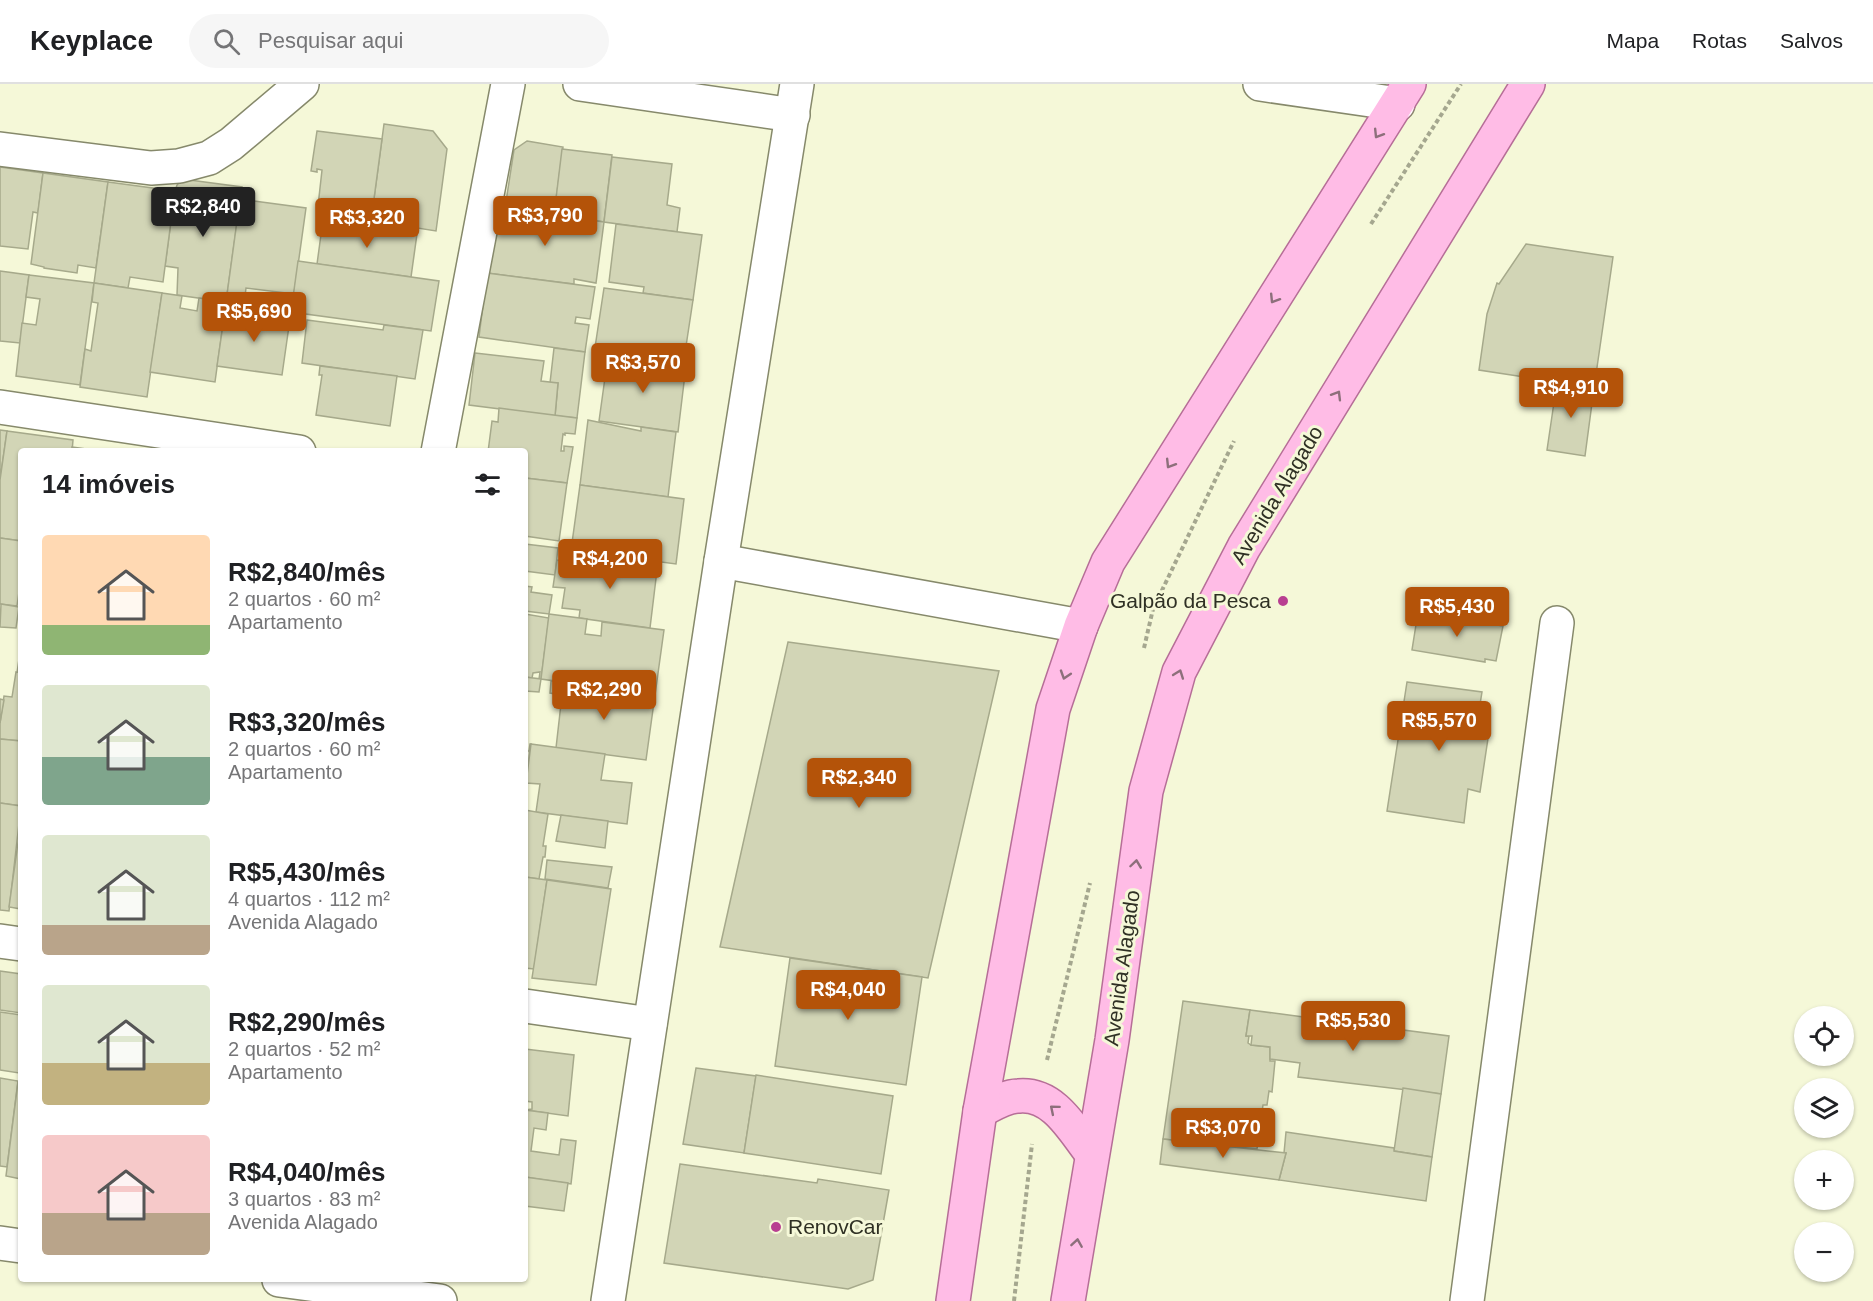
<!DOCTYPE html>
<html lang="pt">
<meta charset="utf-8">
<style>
:root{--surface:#fff;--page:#f6f6f6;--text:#202124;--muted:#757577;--line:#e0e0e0;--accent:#b45309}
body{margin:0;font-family:Helvetica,sans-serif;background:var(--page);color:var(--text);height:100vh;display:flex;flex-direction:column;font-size:22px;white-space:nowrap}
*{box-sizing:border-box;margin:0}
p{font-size:20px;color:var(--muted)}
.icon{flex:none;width:33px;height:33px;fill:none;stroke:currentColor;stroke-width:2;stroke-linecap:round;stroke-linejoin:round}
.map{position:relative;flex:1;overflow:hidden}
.details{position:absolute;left:18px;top:364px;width:510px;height:834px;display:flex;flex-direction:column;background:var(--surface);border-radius:6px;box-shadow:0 2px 4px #0004}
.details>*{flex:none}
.tools{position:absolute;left:1794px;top:922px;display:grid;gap:12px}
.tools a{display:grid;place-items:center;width:60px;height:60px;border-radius:50%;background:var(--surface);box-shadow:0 2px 4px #0004;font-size:30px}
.price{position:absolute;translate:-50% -51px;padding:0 14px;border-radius:6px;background:var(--accent);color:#fff;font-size:20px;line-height:39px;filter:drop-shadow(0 2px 3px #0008)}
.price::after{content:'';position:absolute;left:50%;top:36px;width:18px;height:14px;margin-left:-9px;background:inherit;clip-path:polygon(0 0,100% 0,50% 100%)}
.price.current{background:#222;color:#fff}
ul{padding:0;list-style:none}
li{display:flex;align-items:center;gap:18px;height:150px;padding:0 24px}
li span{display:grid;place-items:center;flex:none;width:168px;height:120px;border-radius:6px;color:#555}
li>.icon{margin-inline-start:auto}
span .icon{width:72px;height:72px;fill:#fffc;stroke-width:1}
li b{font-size:26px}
h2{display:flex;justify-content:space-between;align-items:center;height:72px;padding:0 24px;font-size:26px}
header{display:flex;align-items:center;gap:36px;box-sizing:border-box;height:84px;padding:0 30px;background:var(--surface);border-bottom:2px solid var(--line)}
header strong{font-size:28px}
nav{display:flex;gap:33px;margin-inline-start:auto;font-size:21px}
.search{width:420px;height:54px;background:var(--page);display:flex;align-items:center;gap:15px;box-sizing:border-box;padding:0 21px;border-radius:33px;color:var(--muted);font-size:22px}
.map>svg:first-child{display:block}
.building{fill:#d2d5b6;stroke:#a6a98b;stroke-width:1.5}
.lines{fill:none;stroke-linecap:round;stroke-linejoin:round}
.minor-casing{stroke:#86896b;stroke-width:36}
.major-casing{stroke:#b66e97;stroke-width:36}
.path{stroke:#a5a78f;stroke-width:4;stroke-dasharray:4.5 3;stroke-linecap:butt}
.minor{stroke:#fff;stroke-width:33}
.major{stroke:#ffbce6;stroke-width:33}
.oneway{stroke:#8d6f7b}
.poi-dot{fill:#b83f91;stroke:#f5f8d8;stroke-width:2}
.labels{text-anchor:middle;stroke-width:6;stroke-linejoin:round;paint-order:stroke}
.street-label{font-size:21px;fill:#2f3024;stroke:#f5f8d8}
.poi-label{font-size:21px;fill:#2f3024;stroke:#f5f8d8;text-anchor:end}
</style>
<header>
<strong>Keyplace</strong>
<div class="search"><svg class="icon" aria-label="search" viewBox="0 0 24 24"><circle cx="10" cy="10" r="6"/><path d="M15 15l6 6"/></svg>Pesquisar aqui</div>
<nav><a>Mapa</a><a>Rotas</a><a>Salvos</a></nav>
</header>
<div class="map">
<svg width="1873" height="1217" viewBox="0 0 1873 1217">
<rect width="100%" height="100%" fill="#f5f8d8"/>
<!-- building -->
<g class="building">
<path d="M384,40L433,47L447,65L436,147L398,141L400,136L390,134V140L371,137Z"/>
<path d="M317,47L382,55L371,137L344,134L345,125L318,122L322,86L317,85V88L311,87Z"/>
<path d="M527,57L563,63L554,131L505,124L514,66Z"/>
<path d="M562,65L612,71L604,138L554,131Z"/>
<path d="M612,73L672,80L667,121L680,124L677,148L604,138Z"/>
<path d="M0,83L43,89L38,129L33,128L28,165L0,162Z"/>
<path d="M43,89L108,98L96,184L78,181L77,189L44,184V183L31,180Z"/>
<path d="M182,95L242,103L226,218L177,211L178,184L165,182L175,107L177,101Z"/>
<path d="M108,98L175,107L163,198L130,193L128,204L94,199Z"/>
<path d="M240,115L306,124L294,210L246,204L244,221L226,218Z"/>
<path d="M497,123L604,138L596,199L574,195V200L487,189Z"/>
<path d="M323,136L417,150L411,193L317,180Z"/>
<path d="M616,140L702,151L693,216L643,209L644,203L609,198Z"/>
<path d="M1526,160L1613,173L1594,304L1479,286L1487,230L1497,199L1499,200Z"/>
<path d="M298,177L439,197L431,247L291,228Z"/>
<path d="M0,187L29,191L20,259L0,257Z"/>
<path d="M487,189L595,203L590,235L576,233L575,239L589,241L585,268L479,253Z"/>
<path d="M29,191L94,199L80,301L16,292L22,239L36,241L40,215L26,213Z"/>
<path d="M94,199L162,209L147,313L80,303L85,265L91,267L98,219L92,218Z"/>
<path d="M604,204L693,216L683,282L630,274V268H625L624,274L594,270Z"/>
<path d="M162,209L182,212L180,224L197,227L199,214L226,218L215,298L150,288Z"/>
<path d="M225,227L290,235L282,291L217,282Z"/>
<path d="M307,236L383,246L384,241L423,246L415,295L302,279Z"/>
<path d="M554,264L585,268L577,334L555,332L558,299H550Z"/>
<path d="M475,269L544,277L541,297L558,299L555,332L469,321Z"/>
<path d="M608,272L686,282L678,348L599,337Z"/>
<path d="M320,282L397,292L390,342L316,331L322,291H319Z"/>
<path d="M1557,298L1594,304L1585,372L1547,366Z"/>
<path d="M499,324L577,334L575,350L565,349V351L563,350L561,367H564V362L573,363L567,399L525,394V368H488L492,337L498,338Z"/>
<path d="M588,336L641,347V343L676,348L668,413L580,401Z"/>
<path d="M0,346L7,347L0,396Z"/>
<path d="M7,347L73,356L72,368H21V457L0,454V396Z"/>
<path d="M72,363L108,368H72Z"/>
<path d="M525,394L567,399L559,457L525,452Z"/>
<path d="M580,401L684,415L676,480L571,466Z"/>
<path d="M0,454L21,457V494L17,522L0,520Z"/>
<path d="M525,460L558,464L555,491L525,487Z"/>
<path d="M606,471L658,478L650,544L579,534L580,526L562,524L565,504L553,503L557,476L605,481Z"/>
<path d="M525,502L532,503L531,508L552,511L549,530L525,527Z"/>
<path d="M1,520L19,523L16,544L0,543Z"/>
<path d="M1418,528L1503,542L1496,577L1485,575V578L1412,566Z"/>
<path d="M525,530L549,534L541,595H539L540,588L533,589L532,594L525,593Z"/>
<path d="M549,530L587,535L585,550L601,552L602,538L664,546L655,611L541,595Z"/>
<path d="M788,558L999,587L928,894L720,863Z"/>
<path d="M21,561V589H17Z"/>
<path d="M16,588L21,589V657L0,655V639L4,612L12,613Z"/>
<path d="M525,593L541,595L539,608L525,607Z"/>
<path d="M551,597L655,611L646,676L556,664L562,611L550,609Z"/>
<path d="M1407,598L1482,608L1478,633L1489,635L1490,641L1480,708L1468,705L1464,739L1387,727Z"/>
<path d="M0,615L4,616L0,639Z"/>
<path d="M0,655L21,657V722L0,719Z"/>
<path d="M530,660H531L525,706V667H529Z"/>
<path d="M531,660L605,670L601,696L632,699L627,740L536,728L540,700L526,699Z"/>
<path d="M0,719L21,722L9,827L0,826Z"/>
<path d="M525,726L548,730L543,762H546L545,773H543L539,795L525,793Z"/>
<path d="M561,731L608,737L605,764L556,757Z"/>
<path d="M21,737V825L9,823Z"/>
<path d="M547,776L612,783L608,804L545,795Z"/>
<path d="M525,793L547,796L534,885L525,884Z"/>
<path d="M547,796L611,805L596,901L532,894Z"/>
<path d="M790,874L922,893L906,1001L775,982Z"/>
<path d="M0,887L21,890V929L0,926Z"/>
<path d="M1183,917L1250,926L1246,952H1249L1248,959L1251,961L1270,963V977H1275L1272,1008L1269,1007L1267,1021H1263L1257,1065L1163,1055Z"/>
<path d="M1250,926L1449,952L1441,1010L1298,993L1300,979L1270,975V963L1251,961L1252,952H1246Z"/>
<path d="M0,928L21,931L19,989L0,986Z"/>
<path d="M525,965L574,971L568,1032L525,1026L532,1025V1018L525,1017Z"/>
<path d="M696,984L756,992L744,1069L683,1060Z"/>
<path d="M756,991L893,1012L881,1090L744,1069Z"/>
<path d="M0,994L18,997L7,1083L0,1082Z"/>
<path d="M18,998L21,999V1095L6,1092Z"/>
<path d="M1403,1004L1441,1010L1432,1073L1394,1067Z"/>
<path d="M525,1026L548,1029L546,1046L534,1044L531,1067L559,1071L561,1055L576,1057L571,1100L525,1093Z"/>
<path d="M1286,1048L1394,1064V1067L1432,1073L1426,1117L1279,1096L1286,1069H1284Z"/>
<path d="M1163,1055L1286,1069L1279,1096L1160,1080Z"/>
<path d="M680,1080L817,1099L818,1095L889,1106L873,1196L848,1205L664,1179Z"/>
<path d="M525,1093L568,1099L564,1127L525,1122Z"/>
</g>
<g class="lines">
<!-- minor casing -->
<g class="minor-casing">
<g id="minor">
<path d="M580,0L793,31"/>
<path d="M1260,0L1398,20"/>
<path d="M0,65L151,84L179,82L209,74L231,60L302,0"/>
<path d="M0,323L299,368"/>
<path d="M438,368L508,0"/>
<path d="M721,477L1081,542"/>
<path d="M0,857L21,860"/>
<path d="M525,922L650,940"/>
<path d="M0,1159L21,1162"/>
<path d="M279,1196L440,1217"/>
<path d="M608,1217L721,477L797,0"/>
<path d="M1467,1217L1557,539"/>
</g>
</g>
<!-- major casing -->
<g class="major-casing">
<g id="major">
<path d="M980,1027C992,1021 1005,1012 1019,1012C1054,1009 1073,1046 1092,1070"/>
<path d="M953,1217L980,1027L1053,625L1081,542L1108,478L1409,0"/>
<path d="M1068,1217L1112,956L1146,707L1179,588L1244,463L1528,0"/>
</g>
</g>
<!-- path -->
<g class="path">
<path d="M1371,140L1461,0"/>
<path d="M1144,564L1153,525L1234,357"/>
<path d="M1047,976L1090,799"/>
<path d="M1014,1217L1032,1060"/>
</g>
<!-- minor -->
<use href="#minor" class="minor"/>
<!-- major -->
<use href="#major" class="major"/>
</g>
<!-- one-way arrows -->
<defs><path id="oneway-chevron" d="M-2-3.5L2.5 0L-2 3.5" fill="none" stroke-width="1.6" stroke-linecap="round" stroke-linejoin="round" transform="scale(1.5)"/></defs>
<g class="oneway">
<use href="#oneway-chevron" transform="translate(1378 50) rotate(122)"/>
<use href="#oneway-chevron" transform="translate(1274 215) rotate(122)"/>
<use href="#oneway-chevron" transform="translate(1337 311) rotate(-59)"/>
<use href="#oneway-chevron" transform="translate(1170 380) rotate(122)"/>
<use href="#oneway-chevron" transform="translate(1179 590) rotate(-70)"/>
<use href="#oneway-chevron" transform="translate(1065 591) rotate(108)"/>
<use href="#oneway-chevron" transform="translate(1136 780) rotate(-82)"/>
<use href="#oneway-chevron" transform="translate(1054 1025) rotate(-140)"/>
<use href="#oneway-chevron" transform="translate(1077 1159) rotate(-81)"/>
</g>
<!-- markers -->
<g class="poi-dot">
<circle cx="1283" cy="517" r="6"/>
<circle cx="776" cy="1143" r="6"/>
</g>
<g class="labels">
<!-- street labels -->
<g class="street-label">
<text transform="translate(1277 411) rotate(-59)" y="7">Avenida Alagado</text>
<text transform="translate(1122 884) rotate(-82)" y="7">Avenida Alagado</text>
</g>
<!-- poi labels -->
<g class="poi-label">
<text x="1271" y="524">Galpão da Pesca</text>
<text x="788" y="1150" text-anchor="start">RenovCar</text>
</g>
</g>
</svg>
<div class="tools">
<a><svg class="icon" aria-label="locate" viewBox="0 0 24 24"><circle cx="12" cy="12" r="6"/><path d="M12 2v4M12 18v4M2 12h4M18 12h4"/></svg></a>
<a><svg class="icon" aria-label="layers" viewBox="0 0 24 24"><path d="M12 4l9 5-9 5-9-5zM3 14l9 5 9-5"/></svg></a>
<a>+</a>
<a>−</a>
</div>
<b class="price current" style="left:203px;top:154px">R$2,840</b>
<b class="price" style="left:545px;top:163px">R$3,790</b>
<b class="price" style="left:367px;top:165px">R$3,320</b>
<b class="price" style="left:254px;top:259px">R$5,690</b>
<b class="price" style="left:643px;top:310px">R$3,570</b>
<b class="price" style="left:1571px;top:335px">R$4,910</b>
<b class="price" style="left:610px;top:506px">R$4,200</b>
<b class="price" style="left:1457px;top:554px">R$5,430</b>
<b class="price" style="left:604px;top:637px">R$2,290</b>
<b class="price" style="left:1439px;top:668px">R$5,570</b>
<b class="price" style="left:859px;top:725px">R$2,340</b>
<b class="price" style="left:848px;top:937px">R$4,040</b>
<b class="price" style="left:1353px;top:968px">R$5,530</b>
<b class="price" style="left:1223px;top:1075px">R$3,070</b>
<section class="details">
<h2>14 imóveis<svg class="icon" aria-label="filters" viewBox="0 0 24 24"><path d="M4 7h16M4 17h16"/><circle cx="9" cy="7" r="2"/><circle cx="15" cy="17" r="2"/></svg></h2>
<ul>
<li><span style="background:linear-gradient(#ffd9b3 75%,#8fb573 0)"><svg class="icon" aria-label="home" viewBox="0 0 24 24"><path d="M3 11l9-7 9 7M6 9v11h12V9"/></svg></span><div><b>R$2,840/mês</b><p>2 quartos · 60 m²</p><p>Apartamento</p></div></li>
<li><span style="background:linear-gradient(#dfe7d0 60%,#7fa58c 0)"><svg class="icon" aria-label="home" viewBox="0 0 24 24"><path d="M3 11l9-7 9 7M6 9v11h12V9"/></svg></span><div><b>R$3,320/mês</b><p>2 quartos · 60 m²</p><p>Apartamento</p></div></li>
<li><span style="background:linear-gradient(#dfe7d0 75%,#b9a48a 0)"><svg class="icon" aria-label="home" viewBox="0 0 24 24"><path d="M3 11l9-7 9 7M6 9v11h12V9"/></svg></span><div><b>R$5,430/mês</b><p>4 quartos · 112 m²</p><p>Avenida Alagado</p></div></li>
<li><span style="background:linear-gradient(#dfe7d0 65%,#c2b280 0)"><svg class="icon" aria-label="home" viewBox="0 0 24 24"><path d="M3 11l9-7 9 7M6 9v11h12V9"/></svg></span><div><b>R$2,290/mês</b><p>2 quartos · 52 m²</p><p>Apartamento</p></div></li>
<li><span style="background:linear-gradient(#f6c9c9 65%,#b9a48a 0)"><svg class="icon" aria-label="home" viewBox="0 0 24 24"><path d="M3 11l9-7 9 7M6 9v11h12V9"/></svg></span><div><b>R$4,040/mês</b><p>3 quartos · 83 m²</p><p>Avenida Alagado</p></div></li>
</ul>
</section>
</div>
